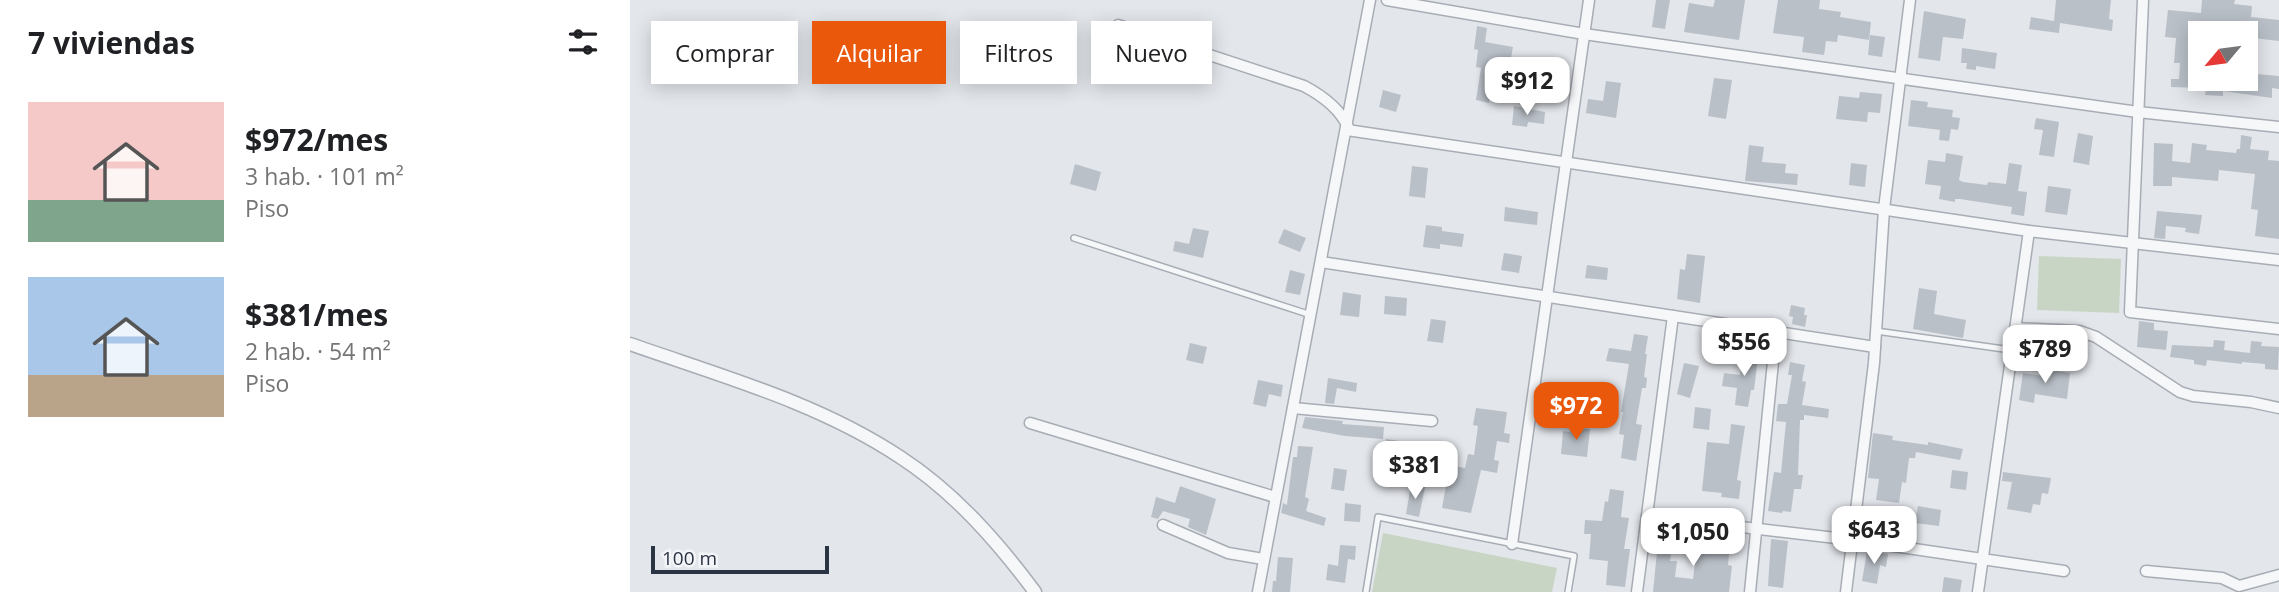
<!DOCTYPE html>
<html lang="es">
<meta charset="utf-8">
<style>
:root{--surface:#fff;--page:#f2f2f2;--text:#202124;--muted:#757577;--accent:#ea580c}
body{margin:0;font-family:"Open Sans",sans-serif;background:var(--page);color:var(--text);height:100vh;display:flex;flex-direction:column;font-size:26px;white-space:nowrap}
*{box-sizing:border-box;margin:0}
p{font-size:23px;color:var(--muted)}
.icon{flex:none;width:38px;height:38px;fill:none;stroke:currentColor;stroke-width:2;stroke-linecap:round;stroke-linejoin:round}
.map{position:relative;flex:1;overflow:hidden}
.details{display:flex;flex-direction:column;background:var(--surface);width:630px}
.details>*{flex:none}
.guide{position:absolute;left:21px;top:21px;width:665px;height:63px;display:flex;gap:14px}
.needle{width:46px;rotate:241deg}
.buttons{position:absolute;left:1558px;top:21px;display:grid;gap:14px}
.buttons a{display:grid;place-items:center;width:70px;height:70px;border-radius:0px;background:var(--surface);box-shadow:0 4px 18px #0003;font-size:35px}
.scale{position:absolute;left:21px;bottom:18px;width:178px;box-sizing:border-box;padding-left:7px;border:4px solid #2b3443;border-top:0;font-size:19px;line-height:24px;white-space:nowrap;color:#2b3443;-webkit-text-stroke:5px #f3f5f8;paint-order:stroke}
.price{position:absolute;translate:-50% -60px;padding:0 16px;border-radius:14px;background:#fff;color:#222;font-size:23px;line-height:46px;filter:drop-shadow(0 2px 4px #0008)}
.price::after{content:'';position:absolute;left:50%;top:42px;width:21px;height:16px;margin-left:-10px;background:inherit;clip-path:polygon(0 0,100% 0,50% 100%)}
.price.selected{background:var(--accent);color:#fff}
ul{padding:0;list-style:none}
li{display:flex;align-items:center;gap:21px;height:175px;padding:0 28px}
li span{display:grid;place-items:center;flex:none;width:196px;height:140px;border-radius:0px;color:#555}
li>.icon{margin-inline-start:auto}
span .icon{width:84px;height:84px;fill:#fffc;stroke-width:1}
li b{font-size:30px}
h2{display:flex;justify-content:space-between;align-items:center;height:84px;padding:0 28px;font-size:30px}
.pill{padding:0 24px;border-radius:0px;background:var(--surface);box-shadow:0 4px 18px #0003;font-size:24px;line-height:63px}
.pill.selected{background:var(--accent);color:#fff}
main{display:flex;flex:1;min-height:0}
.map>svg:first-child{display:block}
.green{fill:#c9d5c4}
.building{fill:#bac0c8}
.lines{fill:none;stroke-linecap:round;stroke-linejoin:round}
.service-casing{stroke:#a8adb5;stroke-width:8}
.minor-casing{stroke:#a8adb5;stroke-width:13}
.tertiary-casing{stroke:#a8adb5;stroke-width:15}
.service{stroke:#f6f7f9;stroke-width:5}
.minor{stroke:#f6f7f9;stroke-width:10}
.tertiary{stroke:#f6f7f9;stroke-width:12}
</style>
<main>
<section class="details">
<h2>7 viviendas<svg class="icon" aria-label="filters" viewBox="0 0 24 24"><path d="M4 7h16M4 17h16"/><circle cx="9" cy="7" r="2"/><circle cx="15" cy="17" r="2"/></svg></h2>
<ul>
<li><span style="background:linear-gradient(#f6c9c9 70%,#7fa58c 0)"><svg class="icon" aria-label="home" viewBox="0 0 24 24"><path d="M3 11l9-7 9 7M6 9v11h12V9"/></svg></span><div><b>$972/mes</b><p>3 hab. · 101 m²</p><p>Piso</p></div></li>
<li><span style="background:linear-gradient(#a9c7e8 70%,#b9a48a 0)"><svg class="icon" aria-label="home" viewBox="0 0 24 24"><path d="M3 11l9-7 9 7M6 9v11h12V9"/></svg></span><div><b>$381/mes</b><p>2 hab. · 54 m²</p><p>Piso</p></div></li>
</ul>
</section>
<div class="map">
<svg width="1649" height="592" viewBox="0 0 1649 592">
<rect width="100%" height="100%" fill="#e3e6eb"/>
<!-- green -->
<g class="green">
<path d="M1409,256L1491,259L1489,313L1407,310Z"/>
<path d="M753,533L927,568L922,592H742Z"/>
</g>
<!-- building -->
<g class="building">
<path d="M1026,0H1040L1035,29L1022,27Z"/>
<path d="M1085,0H1115L1109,40L1054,32L1059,3L1083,7Z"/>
<path d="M1148,0H1190L1189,9L1211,12L1210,17L1241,22L1239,40L1208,35L1207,42L1196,41L1194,55L1172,52L1174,37L1143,33Z"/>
<path d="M1426,0H1481L1479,19L1483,20L1482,31L1430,23L1429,33L1399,29L1401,17L1424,21Z"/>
<path d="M1572,0H1605L1604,4L1622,6L1621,17L1649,20V41L1615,37V33H1606V30L1578,27V33H1570V50H1563L1561,75H1566L1565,79H1615V73L1649,76V89L1642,88V98L1593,91V96L1575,95L1576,88L1541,87V79H1549L1550,63H1544L1546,38L1535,37L1538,10L1571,13Z"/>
<path d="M1294,11L1336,19L1333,39L1313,37L1310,61L1288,58Z"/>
<path d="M847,26L857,28L855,42L883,47L879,68L875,67L873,84L863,82L859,103L846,100L851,68L846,67L848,50L844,49Z"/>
<path d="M1240,35L1255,37L1252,57L1238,55Z"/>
<path d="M1332,48L1367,53L1365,69L1346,66V70L1336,69L1337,63H1331Z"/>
<path d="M1084,78L1102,80L1096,119L1078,116Z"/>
<path d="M976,81L991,83L986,118L956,113L958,99L973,101Z"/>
<path d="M753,90L771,95L766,112L749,107Z"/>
<path d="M1230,92L1252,94L1250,113L1238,112L1237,122L1206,119L1209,96L1229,98Z"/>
<path d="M1281,100L1298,102L1297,107L1323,110L1322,117L1330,118L1328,130L1321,129L1319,141L1309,140L1310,130L1278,126Z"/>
<path d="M884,106L915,112L914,124L898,122L897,127L882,125Z"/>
<path d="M1406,118L1429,122L1424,157L1409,155L1413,130L1404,129Z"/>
<path d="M1448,133L1463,136L1459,165L1443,162Z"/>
<path d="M1611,135L1622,137L1620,149L1639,151L1638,160L1649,161V239L1625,236L1628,210L1621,209L1625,174L1589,170L1588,181L1542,177V186H1523L1524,143L1543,144L1542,161L1560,163L1562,143L1577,145L1576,150L1606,153L1607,149H1610Z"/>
<path d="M1119,145L1134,147L1132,162L1156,164L1155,173L1168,174L1167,185L1115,181Z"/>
<path d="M1316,153L1333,156L1329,180L1333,182L1357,185L1358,182L1376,184L1379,163L1392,165L1388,191L1397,192L1394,216L1381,214L1382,207L1330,199H1325V202L1309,199L1311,186L1295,184L1298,160L1315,162Z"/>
<path d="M1221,163L1237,165L1235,187L1219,185Z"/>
<path d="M445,164L471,172L466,191L440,184Z"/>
<path d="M782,166L798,168L795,198L779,196Z"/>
<path d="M1418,186L1441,189L1437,215L1415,212Z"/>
<path d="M875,207L908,212L907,225L874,221Z"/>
<path d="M1527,211L1572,215L1569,234L1555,232L1556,228L1536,226L1535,239L1524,238Z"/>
<path d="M796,225L812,227V231L834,234L832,247L810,244V249L793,247Z"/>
<path d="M563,228L579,231L573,258L543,251L545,241L559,244Z"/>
<path d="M654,229L676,238L670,252L648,243Z"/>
<path d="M874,253L892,256L889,273L871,270Z"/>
<path d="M1057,254L1075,256L1070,303L1047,299L1050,269L1055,270Z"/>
<path d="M957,265L978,268L977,280L955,278Z"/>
<path d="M660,270L675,274L670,295L655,292Z"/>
<path d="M1289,288L1307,291L1304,314L1336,320L1333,338L1283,329Z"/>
<path d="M713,292L731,295L729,317L710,315Z"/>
<path d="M755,296L777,298L776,316L754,314Z"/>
<path d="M1161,305L1175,308L1174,315H1177L1175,327L1162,324L1163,317L1159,316Z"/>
<path d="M801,319L816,321L813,343L797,341Z"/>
<path d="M1509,321L1524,323V330L1538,331L1536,350L1507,347Z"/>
<path d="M1004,334L1018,336L1015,354H1017L1014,377L1017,378L1016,388H1012L1006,424L1012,425L1006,461L991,458L994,435L989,434L993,412H991L999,364L976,361L979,348L1001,351Z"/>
<path d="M1584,340L1595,341L1594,350L1620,353L1621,341L1632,342L1631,346L1649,347L1648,370L1635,369V364L1612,362V364L1577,360L1576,366L1564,364V360L1540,357L1542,345L1583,347Z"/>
<path d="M560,343L577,347L573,364L556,360Z"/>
<path d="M1114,348L1129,350L1124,390H1121L1118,407L1105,405L1107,388L1092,386L1094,373L1110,375Z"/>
<path d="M1160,362L1175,365L1172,381L1176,382L1172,405L1199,409L1198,418L1174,415V420H1170L1168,475H1173L1171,489H1164L1161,512L1153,511L1152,513L1138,511L1144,472L1151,473L1156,422L1146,421L1148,404H1157L1162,375H1158Z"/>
<path d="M1054,363L1069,366L1060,398L1047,394Z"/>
<path d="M1415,369L1440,373L1437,399L1405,394L1404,403L1389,400L1393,373L1414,376Z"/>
<path d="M698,378L727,383L726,392L707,388L704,404L695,403Z"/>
<path d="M628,380L653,385L651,397L639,394L636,407L623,404Z"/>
<path d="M1065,407L1081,409L1079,430L1063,428Z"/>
<path d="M846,408L877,412L874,433L880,434L879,443L867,441L864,460L869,461L867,473L851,470L841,513L812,508L816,485L795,481L798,461L835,468L838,454L844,455L848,426L843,425Z"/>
<path d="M675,417L713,421L712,424L754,427L753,439L715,436L672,428Z"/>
<path d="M1101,424L1115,426L1107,480L1111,481L1109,499L1091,497L1092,493L1072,491L1077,442L1099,444Z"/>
<path d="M941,427L960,429L957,457L931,454L933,431L940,432Z"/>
<path d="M1243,433L1263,436L1262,440L1298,445V442L1333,449L1330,460L1286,452L1285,458H1279L1276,483L1272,482L1269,503L1246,500L1249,479L1238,478Z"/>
<path d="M756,439L789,444L786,467L753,462Z"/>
<path d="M668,446L683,447L675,497L679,499L676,511L696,518L694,526L651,513L653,503L657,505L663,457H667Z"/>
<path d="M704,468L717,470L714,491L701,489Z"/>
<path d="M1322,470L1338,472L1336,490L1320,488Z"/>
<path d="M1373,472L1421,478L1418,494L1412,493L1410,505L1403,504L1401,513L1377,509L1382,482L1372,481Z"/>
<path d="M781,485L795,487L789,517L776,514Z"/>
<path d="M550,486L586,499L576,535L558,527L560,519L533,511L528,519L521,517L526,497L545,503Z"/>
<path d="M980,489L994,491L991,517L999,518L994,549H1000L995,587L976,585L978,561L959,559L961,534H954L955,520L972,521L975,501L978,502Z"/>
<path d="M715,503L731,505L730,522L714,521Z"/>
<path d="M1288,506L1311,510L1309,526L1285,523Z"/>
<path d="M1029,532L1044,534L1040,561H1047L1045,577L1063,579L1068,540L1100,544L1098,565L1102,566L1099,592H1023Z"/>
<path d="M1141,539L1158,541L1153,588L1138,586Z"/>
<path d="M710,545L726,546L725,560L718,559L715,583L696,580L698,564L708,566Z"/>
<path d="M1237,551L1258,554L1256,567L1250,565L1247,584L1232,581Z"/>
<path d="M648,557L663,558L660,592H642L643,581H646Z"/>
<path d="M1314,577L1332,580L1330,592H1312Z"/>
</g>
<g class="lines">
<!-- service casing -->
<g class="service-casing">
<g id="service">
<path d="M444,238L681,315"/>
<path d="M1246,331L1381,350"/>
<path d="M736,592L748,517L944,556L938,592"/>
</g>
</g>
<!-- minor casing -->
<g class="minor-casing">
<g id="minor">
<path d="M757,0L954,34L1508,112L1649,127"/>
<path d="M1513,0L1500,312L1649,329"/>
<path d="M488,25L674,86C691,95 710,109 718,127"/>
<path d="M717,130L1399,231L1649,260"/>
<path d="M691,262L1245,347"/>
<path d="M1385,328L1449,331L1466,337L1550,392L1563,396L1621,402L1649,408"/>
<path d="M663,408L802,421"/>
<path d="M400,423L645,497"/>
<path d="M1017,516L1223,540L1434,571"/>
<path d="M533,525L598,553L633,559"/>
<path d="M882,544L959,0"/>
<path d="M1516,571L1592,578L1609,586L1649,575"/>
<path d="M628,592L740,0"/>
<path d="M1007,592L1043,316"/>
<path d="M1120,592L1146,332"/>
<path d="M1216,592L1244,363L1254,209L1280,0"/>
<path d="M1348,592L1399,231"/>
</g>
</g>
<!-- tertiary casing -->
<g class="tertiary-casing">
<path id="tertiary" d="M0,344C91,376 189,403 270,457C324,492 367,541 405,592"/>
</g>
<!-- service -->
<use href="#service" class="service"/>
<!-- minor -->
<use href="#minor" class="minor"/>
<!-- tertiary -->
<use href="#tertiary" class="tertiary"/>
</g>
</svg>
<div class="buttons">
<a><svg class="needle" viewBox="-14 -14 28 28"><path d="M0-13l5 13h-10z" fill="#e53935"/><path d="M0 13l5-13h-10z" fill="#757577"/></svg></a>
</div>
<div class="scale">100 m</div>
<b class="price" style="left:897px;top:117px">$912</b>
<b class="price" style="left:1114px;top:378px">$556</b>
<b class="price" style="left:1415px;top:385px">$789</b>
<b class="price selected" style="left:946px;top:442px">$972</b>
<b class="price" style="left:785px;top:501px">$381</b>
<b class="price" style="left:1244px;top:566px">$643</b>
<b class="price" style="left:1063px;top:568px">$1,050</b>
<div class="guide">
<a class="pill">Comprar</a>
<a class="pill selected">Alquilar</a>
<a class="pill">Filtros</a>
<a class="pill">Nuevo</a>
</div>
</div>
</main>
